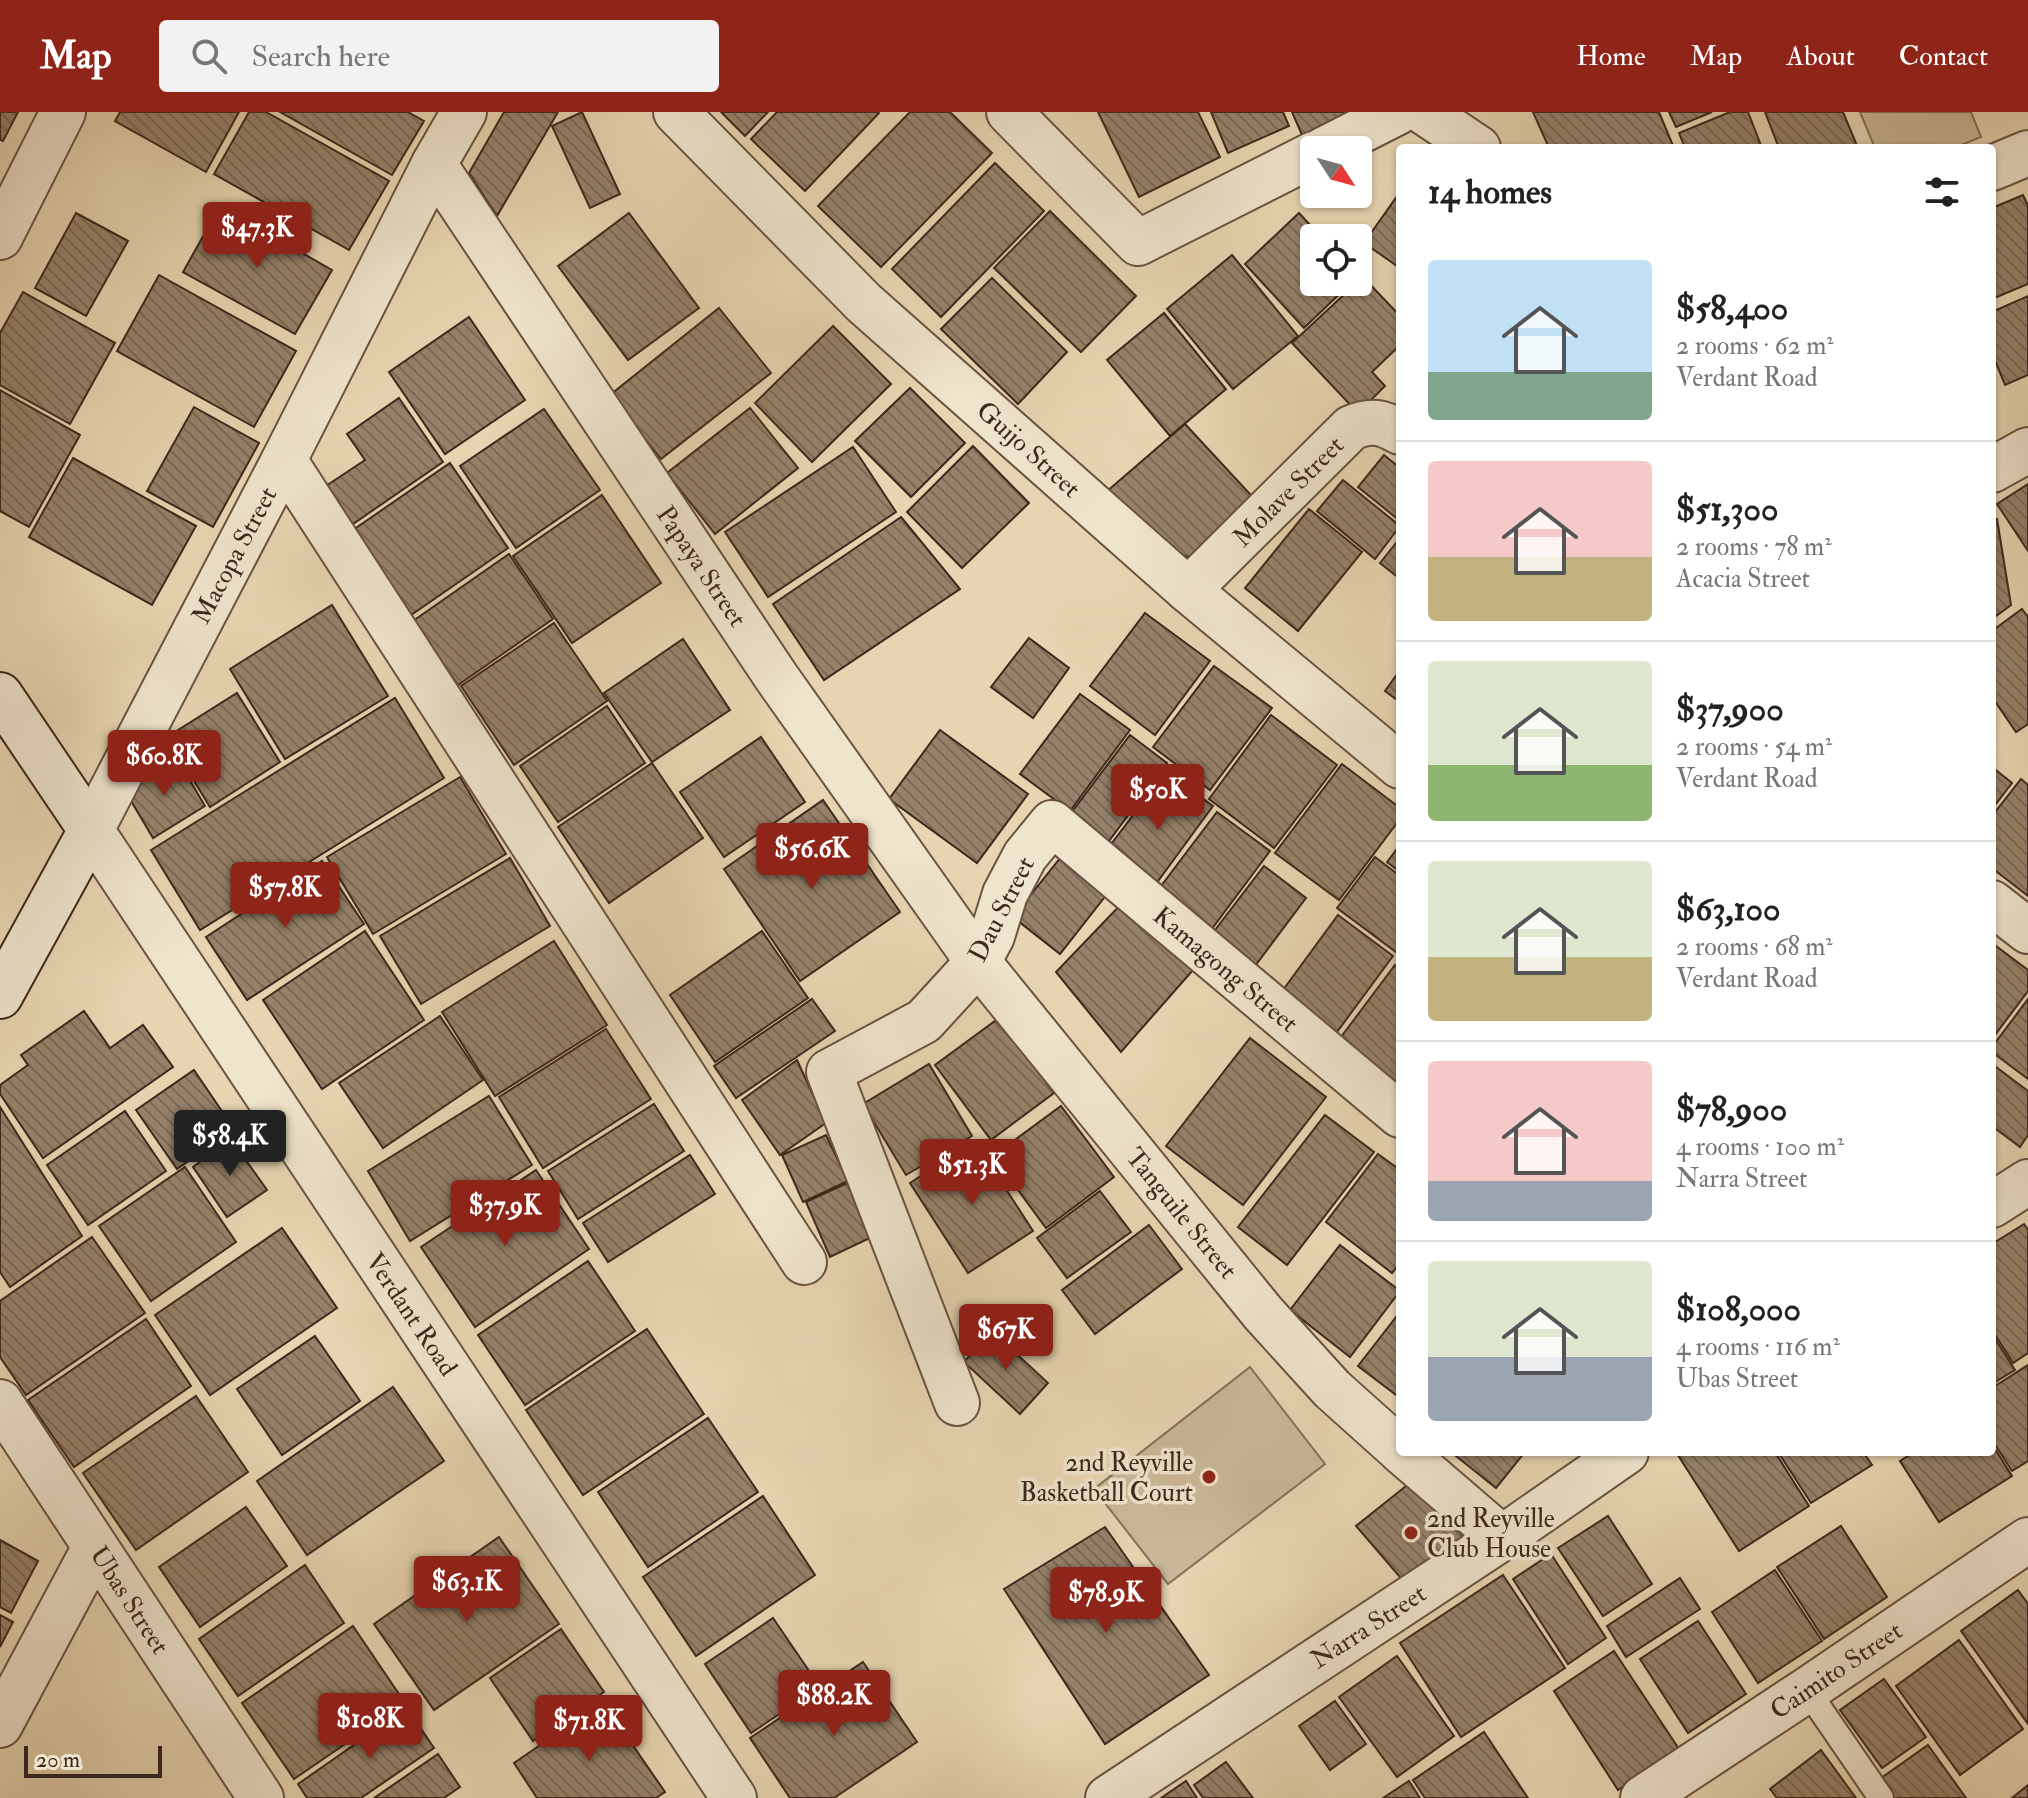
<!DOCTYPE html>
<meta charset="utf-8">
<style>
:root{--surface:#fff;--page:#f2f2f2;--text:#222;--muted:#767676;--line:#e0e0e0;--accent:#8f2418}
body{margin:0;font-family:"IM FELL Double Pica",serif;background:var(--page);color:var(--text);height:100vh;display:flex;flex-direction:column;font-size:30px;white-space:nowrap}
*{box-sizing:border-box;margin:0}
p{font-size:26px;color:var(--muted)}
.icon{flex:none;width:44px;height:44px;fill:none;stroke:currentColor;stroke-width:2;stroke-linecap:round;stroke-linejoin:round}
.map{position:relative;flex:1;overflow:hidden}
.side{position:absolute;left:1396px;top:32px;width:600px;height:1312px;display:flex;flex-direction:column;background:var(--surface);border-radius:8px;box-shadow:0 2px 6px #0004}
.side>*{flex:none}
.needle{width:52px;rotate:126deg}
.controls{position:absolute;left:1300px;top:24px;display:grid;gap:16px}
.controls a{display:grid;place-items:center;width:72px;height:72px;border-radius:8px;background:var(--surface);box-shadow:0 2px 6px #0004;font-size:40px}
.scale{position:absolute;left:24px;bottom:20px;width:138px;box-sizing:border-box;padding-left:8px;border:4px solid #3e281d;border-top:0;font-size:22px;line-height:28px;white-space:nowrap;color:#3e281d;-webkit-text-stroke:6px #efe4cc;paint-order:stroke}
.price{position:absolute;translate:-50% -68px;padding:0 18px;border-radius:8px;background:var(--accent);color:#fff;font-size:26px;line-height:52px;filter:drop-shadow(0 2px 4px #0008)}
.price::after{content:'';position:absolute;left:50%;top:48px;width:24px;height:18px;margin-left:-12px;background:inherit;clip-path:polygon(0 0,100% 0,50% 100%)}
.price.active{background:#222;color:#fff}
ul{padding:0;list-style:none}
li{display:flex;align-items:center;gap:24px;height:200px;padding:0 32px}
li+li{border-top:2px solid var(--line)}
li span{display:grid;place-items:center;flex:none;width:224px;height:160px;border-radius:8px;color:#555}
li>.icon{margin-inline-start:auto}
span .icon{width:96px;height:96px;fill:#fffc;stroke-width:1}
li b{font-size:34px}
h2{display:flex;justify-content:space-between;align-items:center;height:96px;padding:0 32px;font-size:34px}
header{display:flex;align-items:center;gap:48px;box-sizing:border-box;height:112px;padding:0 40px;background:var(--accent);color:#fff}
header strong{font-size:38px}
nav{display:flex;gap:44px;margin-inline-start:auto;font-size:28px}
.search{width:560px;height:72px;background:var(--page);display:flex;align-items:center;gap:20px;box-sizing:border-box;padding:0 28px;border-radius:8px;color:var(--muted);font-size:30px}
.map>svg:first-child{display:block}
.garden{fill:#cab898;stroke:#84705a;stroke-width:2}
.building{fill:url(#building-back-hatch);stroke:#3e281d;stroke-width:2}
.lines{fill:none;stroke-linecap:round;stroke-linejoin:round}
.lane-casing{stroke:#685342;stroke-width:28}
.street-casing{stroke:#685342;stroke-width:48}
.secondary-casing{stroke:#3e281d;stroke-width:48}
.lane{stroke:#efe4cc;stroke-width:24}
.street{stroke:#efe4cc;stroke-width:44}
.secondary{stroke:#efe4cc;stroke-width:44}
.poi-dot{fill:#8f2418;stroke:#efe4cc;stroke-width:3}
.labels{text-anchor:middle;stroke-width:7;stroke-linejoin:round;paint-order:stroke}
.street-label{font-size:26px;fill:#3e281d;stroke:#efe4cc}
.poi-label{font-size:26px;fill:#3e281d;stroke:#efe4cc;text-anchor:end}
</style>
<header>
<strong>Map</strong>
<div class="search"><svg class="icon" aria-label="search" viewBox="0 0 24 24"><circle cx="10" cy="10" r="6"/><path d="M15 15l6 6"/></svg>Search here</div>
<nav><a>Home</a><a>Map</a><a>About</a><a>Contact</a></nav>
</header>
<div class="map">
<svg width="2028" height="1686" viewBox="0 0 2028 1686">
<defs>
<pattern id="building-back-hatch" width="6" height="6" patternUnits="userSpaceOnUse" patternTransform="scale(2)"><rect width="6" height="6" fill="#96826a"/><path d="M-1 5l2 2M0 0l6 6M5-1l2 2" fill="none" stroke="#7c6a57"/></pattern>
</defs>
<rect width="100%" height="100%" fill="#e7d5b1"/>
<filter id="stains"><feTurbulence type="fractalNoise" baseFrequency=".0025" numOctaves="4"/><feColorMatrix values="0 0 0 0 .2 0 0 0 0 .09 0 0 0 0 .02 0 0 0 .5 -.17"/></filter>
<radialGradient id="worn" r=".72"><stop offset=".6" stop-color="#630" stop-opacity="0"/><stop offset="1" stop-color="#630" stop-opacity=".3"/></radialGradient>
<!-- garden -->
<g class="garden">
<path d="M1860,0H1971L1981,25L1954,36H1875Z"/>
<path d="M1250,1255L1325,1352L1168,1472L1094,1377Z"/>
</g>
<!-- building -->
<g class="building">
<path d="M0,0H18L3,29L0,28Z"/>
<path d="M120,0H239L206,60L115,9Z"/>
<path d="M249,0H266L389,69L349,138L214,62Z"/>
<path d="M280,0H408L424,9L392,63Z"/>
<path d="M504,0H558L497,104L469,61Z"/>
<path d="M582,0L620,82L590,96L552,14Z"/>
<path d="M721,0H768L745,24Z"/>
<path d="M777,0H878L879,1L805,79L751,27Z"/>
<path d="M910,0H950L992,41L881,155L818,94Z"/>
<path d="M1098,0H1198L1220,45L1139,85Z"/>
<path d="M1211,0H1283L1289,14L1228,41Z"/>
<path d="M1292,0H1355L1302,23Z"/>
<path d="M1533,0H1659L1674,36H1549Z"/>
<path d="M1669,0H1712L1676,15Z"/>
<path d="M1730,0H1748L1762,36H1685L1679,21Z"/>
<path d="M1765,0H1843L1858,36H1779Z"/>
<path d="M995,51L1044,99L941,205L892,157Z"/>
<path d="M1400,80V156L1364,131Z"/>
<path d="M2023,83L2028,94V172L1992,187V96Z"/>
<path d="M220,94L332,158L295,222L183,160Z"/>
<path d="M1050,99L1136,184L1081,240L994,156Z"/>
<path d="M76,101L128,129L86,204L35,176Z"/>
<path d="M629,101L699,196L628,248L558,154Z"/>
<path d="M1299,101L1322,126H1314V170H1352L1304,216L1245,152Z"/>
<path d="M1232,143L1298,224L1233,277L1167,197Z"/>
<path d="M159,163L296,239L254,315L117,239Z"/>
<path d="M1363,165L1400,204V233L1372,260L1385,274L1358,301L1292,231Z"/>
<path d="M992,166L1067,240L1018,292L941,217Z"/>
<path d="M23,180L115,231L70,312L0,273V221Z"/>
<path d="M2028,184V263L2005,273L1992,241V200Z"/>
<path d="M719,196L771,261L661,347L610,283Z"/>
<path d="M1164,201L1226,277L1170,324L1107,248Z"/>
<path d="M469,205L525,288L445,342L389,260Z"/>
<path d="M833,214L891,272L812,350L755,291Z"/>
<path d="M910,276L965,331L911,385L855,329Z"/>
<path d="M0,278L80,323L29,415L0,399Z"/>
<path d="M399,286L443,350L350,414L323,376L365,348L347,322Z"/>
<path d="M194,295L259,331L213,415L147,379Z"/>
<path d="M750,296L798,356L715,422L667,361Z"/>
<path d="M544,297L600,378L516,436L460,354Z"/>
<path d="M1185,312L1261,394L1200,448L1155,436L1106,380Z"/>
<path d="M973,334L1029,391L962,456L907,400Z"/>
<path d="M853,335L896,400L768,485L725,420Z"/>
<path d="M1384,343L1400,356V409L1358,375Z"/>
<path d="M73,346L196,414L152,493L29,425Z"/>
<path d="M450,351L508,436L411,503L353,418Z"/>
<path d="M1343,368L1400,414L1375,447L1317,399Z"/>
<path d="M2028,372V439L1997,392Z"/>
<path d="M602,383L661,471L572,531L513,444Z"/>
<path d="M1309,397L1362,440L1298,519L1245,476Z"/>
<path d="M901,405L960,477L824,568L773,492Z"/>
<path d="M1997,407L2011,493L1992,507V408Z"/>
<path d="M1400,426V467L1380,451Z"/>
<path d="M509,442L553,507L458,573L413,509Z"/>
<path d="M332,493L388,584L285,647L230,557Z"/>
<path d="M2022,497L2028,505V612L2016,620L1992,585V519Z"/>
<path d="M1145,501L1210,549L1155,623L1090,574Z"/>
<path d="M554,511L607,589L514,653L461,574Z"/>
<path d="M1029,526L1069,556L1033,606L991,575Z"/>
<path d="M683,527L730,598L652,650L604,581Z"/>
<path d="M1214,554L1272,596L1210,678L1153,635Z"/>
<path d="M1400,558V590L1385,579Z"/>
<path d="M237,581L280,650L210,695L167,625Z"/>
<path d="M1080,582L1130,618L1070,699L1020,662Z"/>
<path d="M395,586L444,666L200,818L151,738Z"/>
<path d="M607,594L645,651L558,710L520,654Z"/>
<path d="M1271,603L1337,653L1274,736L1209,687Z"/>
<path d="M940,618L1028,682L977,751L889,687Z"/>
<path d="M1130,623L1167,651L1103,737L1065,709Z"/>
<path d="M761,625L805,690L724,745L680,680Z"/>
<path d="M176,645L205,694L153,726L124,677Z"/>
<path d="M652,651L703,726L609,791L558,715Z"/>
<path d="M1342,652L1400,696V707L1339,788L1275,741Z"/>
<path d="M1992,655L2012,671L1992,697Z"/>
<path d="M1166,660L1213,694L1150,780L1102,744Z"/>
<path d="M460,665L506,742L373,822L327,745Z"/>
<path d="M2021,667L2028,673V784L1992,756V704Z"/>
<path d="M823,688L900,800L800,869L724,757Z"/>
<path d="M1217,700L1270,739L1208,822L1155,782Z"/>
<path d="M1400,733V760L1387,750Z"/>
<path d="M1065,740L1111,777L1060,842L1013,805Z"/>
<path d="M1375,745L1400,764V835L1396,840L1337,796Z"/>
<path d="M510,746L550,814L421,892L380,824Z"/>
<path d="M322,749L364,812L247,888L206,825Z"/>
<path d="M1264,754L1306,786L1255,854L1212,822Z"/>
<path d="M1125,788L1200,850L1121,940L1056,860Z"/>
<path d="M1338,803L1393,844L1337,920L1283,878Z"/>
<path d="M365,819L424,908L322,977L263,888Z"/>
<path d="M762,819L808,886L715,950L670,883Z"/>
<path d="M554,829L607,913L495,984L442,900Z"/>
<path d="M1992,831L2028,858V879L1992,927Z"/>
<path d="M1395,853L1400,857V974L1338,929Z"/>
<path d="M812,887L835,919L736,986L714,954Z"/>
<path d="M2028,887V967L1992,940V935Z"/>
<path d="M84,899L110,936L143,913L173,955L43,1046L0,982V973L28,953L21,943Z"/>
<path d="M440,904L483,968L383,1036L339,971Z"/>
<path d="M999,906L1054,981L991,1028L935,953Z"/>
<path d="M606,917L651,987L543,1056L499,985Z"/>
<path d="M1250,926L1326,985L1243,1093L1166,1034Z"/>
<path d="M797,948L826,1011L780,1043L742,988Z"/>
<path d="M929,952L972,1024L906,1063L863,992Z"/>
<path d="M1992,952L2028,979V1023L2020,1035L1992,1014Z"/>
<path d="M194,958L234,1017L177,1057L136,998Z"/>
<path d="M489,984L532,1053L410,1129L368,1059Z"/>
<path d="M654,992L684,1039L578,1107L548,1059Z"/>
<path d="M1061,994L1114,1065L1046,1116L993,1044Z"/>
<path d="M0,995L82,1124L10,1175L0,1160Z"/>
<path d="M125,999L166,1059L88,1113L47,1053Z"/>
<path d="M1325,1003L1374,1040L1287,1153L1238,1115Z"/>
<path d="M826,1023L848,1069L803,1090L782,1043Z"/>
<path d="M231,1027L267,1078L227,1105L193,1055Z"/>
<path d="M975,1029L1033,1119L968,1161L910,1071Z"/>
<path d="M1378,1042L1400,1058V1151L1392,1161L1326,1110Z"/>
<path d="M690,1043L715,1082L608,1150L583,1111Z"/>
<path d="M185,1055L236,1130L151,1189L99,1114Z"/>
<path d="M536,1058L589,1137L475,1215L421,1135Z"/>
<path d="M847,1071L872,1125L830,1145L806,1090Z"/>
<path d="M1100,1079L1131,1120L1067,1166L1037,1126Z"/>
<path d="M2024,1112L2028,1118V1241L2013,1251L1992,1218V1132Z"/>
<path d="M1149,1113L1182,1157L1095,1222L1062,1178Z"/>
<path d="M282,1116L337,1196L210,1283L155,1203Z"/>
<path d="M92,1125L145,1201L26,1283L0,1245V1189Z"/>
<path d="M1340,1133L1400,1179L1350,1245L1290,1198Z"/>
<path d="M588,1149L635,1219L525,1293L478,1223Z"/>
<path d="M1400,1200V1286L1358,1254Z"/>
<path d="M146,1207L191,1274L74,1355L28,1288Z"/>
<path d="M647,1217L704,1302L583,1383L526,1298Z"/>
<path d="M992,1219L1048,1271L1020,1302L964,1250Z"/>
<path d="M1992,1222L2015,1258L1992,1272Z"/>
<path d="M315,1224L360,1289L282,1343L237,1277Z"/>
<path d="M2028,1253V1349L2012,1359L1992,1328V1276Z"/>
<path d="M393,1275L444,1349L307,1443L257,1369Z"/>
<path d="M196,1284L248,1360L136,1438L83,1361Z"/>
<path d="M708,1306L758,1380L648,1455L598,1380Z"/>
<path d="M1992,1332L2012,1364L1939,1410L1900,1349L1914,1340H1992Z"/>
<path d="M1451,1340H1525L1496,1376Z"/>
<path d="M1676,1340H1775L1809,1394L1739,1439Z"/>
<path d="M1778,1340H1863L1872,1353L1811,1391Z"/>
<path d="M1411,1370L1467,1428L1405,1471L1356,1414Z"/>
<path d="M763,1384L815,1463L696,1544L643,1465Z"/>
<path d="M246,1395L287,1454L200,1515L159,1455Z"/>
<path d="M1608,1404L1652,1472L1603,1504L1558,1436Z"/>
<path d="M1841,1414L1887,1485L1824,1527L1777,1455Z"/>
<path d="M1105,1415L1209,1563L1105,1632L1004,1477Z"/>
<path d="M499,1425L559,1512L434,1598L374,1512Z"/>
<path d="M0,1428L38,1449L11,1501L0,1495Z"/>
<path d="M1551,1442L1606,1526L1568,1552L1513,1467Z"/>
<path d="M305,1453L344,1511L238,1584L199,1527Z"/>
<path d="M1775,1458L1822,1529L1758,1571L1712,1500Z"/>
<path d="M1503,1463L1565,1556L1461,1625L1400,1531Z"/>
<path d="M1680,1466L1700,1497L1626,1545L1607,1514Z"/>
<path d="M2018,1478L2028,1492V1612L1961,1519Z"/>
<path d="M0,1503L13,1510L0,1535Z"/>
<path d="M773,1506L820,1575L751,1621L705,1552Z"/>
<path d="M1698,1509L1746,1582L1688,1621L1640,1547Z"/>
<path d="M353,1514L405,1591L294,1667L242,1591Z"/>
<path d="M561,1517L604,1580L533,1629L490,1566Z"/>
<path d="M1959,1528L2023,1617L1960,1663L1896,1574Z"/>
<path d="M1614,1539L1679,1637L1618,1678L1554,1579Z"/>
<path d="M1397,1544L1454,1624L1397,1665L1339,1585Z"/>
<path d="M863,1550L917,1630L834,1686H790L750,1626Z"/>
<path d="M1884,1567L1926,1625L1882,1656L1840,1598Z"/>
<path d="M1335,1589L1366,1632L1330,1658L1299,1614Z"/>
<path d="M603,1590L665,1680L656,1686H537L514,1651Z"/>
<path d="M407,1596L434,1636L361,1686H307L298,1672Z"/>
<path d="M1484,1620L1528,1686H1425L1413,1668Z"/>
<path d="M1928,1633L1966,1686H1885L1874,1671Z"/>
<path d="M1821,1638L1856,1686H1777L1770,1677Z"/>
<path d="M438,1642L460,1675L444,1686H374Z"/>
<path d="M1226,1650L1253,1686H1203L1194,1673Z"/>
<path d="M1186,1669L1197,1686H1161Z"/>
<path d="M1409,1669L1420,1686H1383Z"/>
<path d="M2028,1673V1686H2012Z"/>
</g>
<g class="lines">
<!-- lane casing -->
<g class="lane-casing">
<path id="lane" d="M1807,1578L1881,1686"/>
</g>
<!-- street casing -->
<g class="street-casing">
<g id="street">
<path d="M464,0L434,52L284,348L91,718L734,1686"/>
<path d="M676,0L864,191L1188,478L1400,654"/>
<path d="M1009,0L1138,131L1314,42"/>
<path d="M1424,0L1478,36"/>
<path d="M1323,38L1398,0"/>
<path d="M434,52L777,566L978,850L1263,1201L1332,1277L1400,1338"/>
<path d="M1992,56L2028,41"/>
<path d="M0,125L63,0"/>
<path d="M284,348L804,1150"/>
<path d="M1992,358L2028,338"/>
<path d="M1188,478L1351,316C1371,307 1382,310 1400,320"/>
<path d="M1992,791L2028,819"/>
<path d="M1992,1093L2028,1070"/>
<path d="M0,1290L261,1686"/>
<path d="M957,1291L829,960L924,909L978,850L992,824L1005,782L1025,744L1052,711L1400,1003"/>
<path d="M1402,1340L1502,1426"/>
<path d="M0,1613L95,1435"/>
<path d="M1108,1686L1502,1426L1626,1340"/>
<path d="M1643,1686L1807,1578L2028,1428"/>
</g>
</g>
<!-- secondary casing -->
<g class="secondary-casing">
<path id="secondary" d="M0,583L91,718L0,884"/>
</g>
<!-- lane -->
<use href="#lane" class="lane"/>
<!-- street -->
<use href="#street" class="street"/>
<!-- secondary -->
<use href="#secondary" class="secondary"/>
</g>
<!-- markers -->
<g class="poi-dot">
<circle cx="1209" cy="1365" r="8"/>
<circle cx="1411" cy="1421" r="8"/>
</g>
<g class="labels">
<!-- street labels -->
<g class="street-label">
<text transform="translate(1029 337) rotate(42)" y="9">Guijo Street</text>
<text transform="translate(1288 379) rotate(-45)" y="9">Molave Street</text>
<text transform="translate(234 443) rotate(-62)" y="9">Macopa Street</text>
<text transform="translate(702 454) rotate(56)" y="9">Papaya Street</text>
<text transform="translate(1001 797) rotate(-63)" y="9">Dau Street</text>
<text transform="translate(1226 857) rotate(40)" y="9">Kamagong Street</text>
<text transform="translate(1182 1101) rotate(51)" y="9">Tanguile Street</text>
<text transform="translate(412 1202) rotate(56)" y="9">Verdant Road</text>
<text transform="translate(130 1488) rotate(57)" y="9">Ubas Street</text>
<text transform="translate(1368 1514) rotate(-33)" y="9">Narra Street</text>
<text transform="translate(1836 1558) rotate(-34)" y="9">Caimito Street</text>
</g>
<!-- poi labels -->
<g class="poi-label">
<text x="1193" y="1359">2nd Reyville<tspan x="1193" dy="30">Basketball Court</tspan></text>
<text x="1427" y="1415" text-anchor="start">2nd Reyville<tspan x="1427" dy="30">Club House</tspan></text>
</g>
</g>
<rect width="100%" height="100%" filter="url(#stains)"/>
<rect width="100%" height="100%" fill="url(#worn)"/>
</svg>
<div class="controls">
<a><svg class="needle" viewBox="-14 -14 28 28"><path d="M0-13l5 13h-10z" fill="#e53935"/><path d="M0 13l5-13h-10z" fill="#767676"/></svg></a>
<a><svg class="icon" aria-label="locate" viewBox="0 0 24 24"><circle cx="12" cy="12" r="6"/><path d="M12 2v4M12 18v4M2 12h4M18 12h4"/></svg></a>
</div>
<div class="scale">20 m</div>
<b class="price" style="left:257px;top:158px">$47.3K</b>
<b class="price" style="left:164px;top:686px">$60.8K</b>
<b class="price" style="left:1158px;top:720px">$50K</b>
<b class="price" style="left:812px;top:779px">$56.6K</b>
<b class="price" style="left:285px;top:818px">$57.8K</b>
<b class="price active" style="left:230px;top:1066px">$58.4K</b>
<b class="price" style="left:972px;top:1095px">$51.3K</b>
<b class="price" style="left:505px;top:1136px">$37.9K</b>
<b class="price" style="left:1006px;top:1260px">$67K</b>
<b class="price" style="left:467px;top:1512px">$63.1K</b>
<b class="price" style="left:1106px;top:1523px">$78.9K</b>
<b class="price" style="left:834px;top:1626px">$88.2K</b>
<b class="price" style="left:370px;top:1649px">$108K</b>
<b class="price" style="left:589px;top:1651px">$71.8K</b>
<section class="side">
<h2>14 homes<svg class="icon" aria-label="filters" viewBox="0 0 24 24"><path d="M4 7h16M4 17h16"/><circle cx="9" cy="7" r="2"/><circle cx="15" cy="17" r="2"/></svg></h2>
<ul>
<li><span style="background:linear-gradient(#bfe0f5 70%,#7fa58c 0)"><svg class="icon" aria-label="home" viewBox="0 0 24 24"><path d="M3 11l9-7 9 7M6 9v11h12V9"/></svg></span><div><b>$58,400</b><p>2 rooms · 62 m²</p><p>Verdant Road</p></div></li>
<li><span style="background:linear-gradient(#f6c9c9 60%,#c2b280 0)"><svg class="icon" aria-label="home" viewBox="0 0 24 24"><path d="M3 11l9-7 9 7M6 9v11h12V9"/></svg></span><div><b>$51,300</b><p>2 rooms · 78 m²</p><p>Acacia Street</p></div></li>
<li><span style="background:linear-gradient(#dfe7d0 65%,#8fb573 0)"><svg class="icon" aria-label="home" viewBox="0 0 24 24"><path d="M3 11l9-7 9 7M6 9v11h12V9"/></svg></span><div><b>$37,900</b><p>2 rooms · 54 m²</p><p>Verdant Road</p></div></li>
<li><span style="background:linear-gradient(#dfe7d0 60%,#c2b280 0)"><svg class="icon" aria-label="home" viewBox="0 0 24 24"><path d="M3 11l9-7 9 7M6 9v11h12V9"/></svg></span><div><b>$63,100</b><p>2 rooms · 68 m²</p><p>Verdant Road</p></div></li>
<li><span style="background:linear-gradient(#f6c9c9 75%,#9aa5b1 0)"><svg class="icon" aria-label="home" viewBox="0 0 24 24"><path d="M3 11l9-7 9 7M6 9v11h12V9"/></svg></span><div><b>$78,900</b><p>4 rooms · 100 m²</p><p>Narra Street</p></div></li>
<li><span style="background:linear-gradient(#dfe7d0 60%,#9aa5b1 0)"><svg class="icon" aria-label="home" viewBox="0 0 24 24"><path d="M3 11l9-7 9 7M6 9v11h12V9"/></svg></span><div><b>$108,000</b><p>4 rooms · 116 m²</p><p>Ubas Street</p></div></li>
</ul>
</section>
</div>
